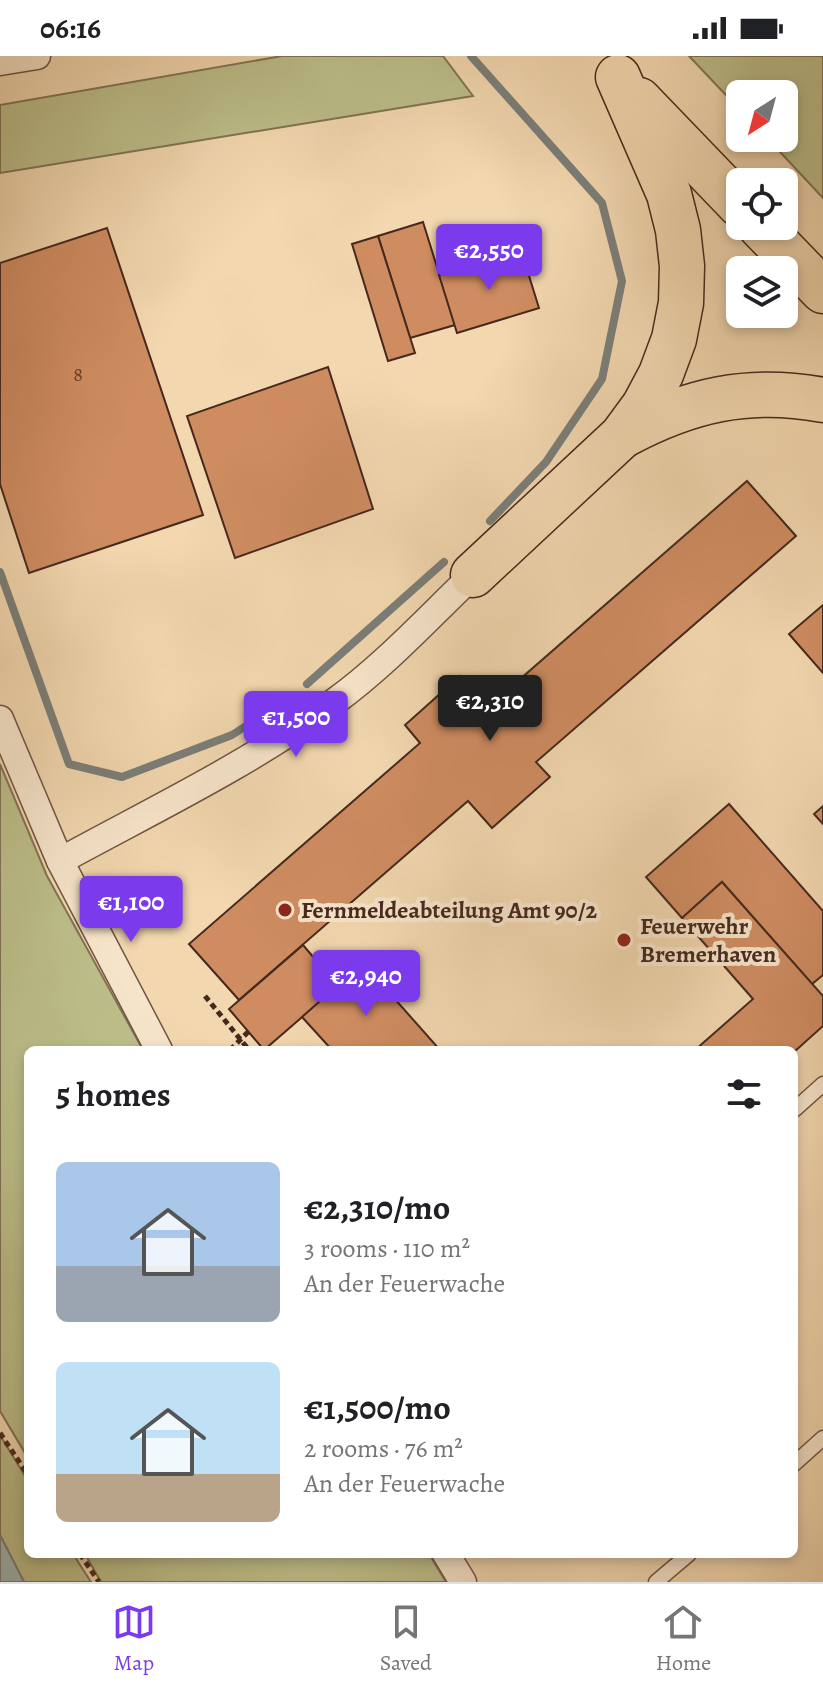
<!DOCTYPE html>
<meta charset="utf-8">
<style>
:root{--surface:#fff;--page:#f6f6f6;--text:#202124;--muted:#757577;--line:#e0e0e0;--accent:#7c3aed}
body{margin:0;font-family:Alegreya,serif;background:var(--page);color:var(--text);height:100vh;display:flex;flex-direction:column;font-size:30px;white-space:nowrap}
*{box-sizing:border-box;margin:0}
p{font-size:26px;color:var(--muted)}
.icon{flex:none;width:44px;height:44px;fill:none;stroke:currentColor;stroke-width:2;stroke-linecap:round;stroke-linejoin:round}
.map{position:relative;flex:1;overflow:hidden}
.sheet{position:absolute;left:24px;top:990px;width:774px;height:512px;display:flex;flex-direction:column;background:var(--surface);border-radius:12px;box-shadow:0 4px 12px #0003}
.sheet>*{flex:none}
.needle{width:52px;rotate:216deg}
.tools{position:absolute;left:726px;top:24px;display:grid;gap:16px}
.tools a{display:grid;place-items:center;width:72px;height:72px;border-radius:12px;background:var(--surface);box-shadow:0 4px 12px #0003;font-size:40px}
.price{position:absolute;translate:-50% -68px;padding:0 18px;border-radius:8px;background:var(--accent);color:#fff;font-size:26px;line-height:52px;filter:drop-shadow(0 2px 4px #0008)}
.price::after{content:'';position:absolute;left:50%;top:48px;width:24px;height:18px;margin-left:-12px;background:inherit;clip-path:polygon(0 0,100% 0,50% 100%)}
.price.selected{background:#222;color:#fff}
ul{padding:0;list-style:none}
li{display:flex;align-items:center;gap:24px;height:200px;padding:0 32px}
li span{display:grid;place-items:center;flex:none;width:224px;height:160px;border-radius:12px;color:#555}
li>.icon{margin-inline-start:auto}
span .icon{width:96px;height:96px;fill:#fffc;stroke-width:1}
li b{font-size:34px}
h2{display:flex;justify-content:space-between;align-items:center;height:96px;padding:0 32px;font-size:34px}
.status{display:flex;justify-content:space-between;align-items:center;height:56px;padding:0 40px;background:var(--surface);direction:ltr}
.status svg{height:22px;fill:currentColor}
.tabs{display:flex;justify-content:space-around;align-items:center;height:112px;border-top:2px solid var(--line);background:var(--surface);font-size:22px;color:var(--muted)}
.tabs a{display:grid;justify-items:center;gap:4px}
.tabs .selected{color:var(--accent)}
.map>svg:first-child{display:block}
.green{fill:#bcbe8a;stroke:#817454;stroke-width:2}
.water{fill:#9fb7b5;stroke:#7b7e79;stroke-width:2}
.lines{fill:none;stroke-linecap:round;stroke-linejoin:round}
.stream{stroke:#7b7e79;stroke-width:8}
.building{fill:#cf8c61;stroke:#46291e;stroke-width:2}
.service-casing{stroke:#715442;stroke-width:17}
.minor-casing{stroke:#715442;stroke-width:29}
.trunk-casing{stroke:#46291e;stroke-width:47}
.path{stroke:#46291e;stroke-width:5;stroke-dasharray:6 4;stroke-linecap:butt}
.service{stroke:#f7e5cb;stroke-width:14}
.minor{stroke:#f7e5cb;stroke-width:26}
.trunk{stroke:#f2d7af;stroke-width:44}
.poi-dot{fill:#8f2418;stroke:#f7e5cb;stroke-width:3}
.labels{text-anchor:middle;stroke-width:8;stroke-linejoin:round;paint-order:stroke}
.number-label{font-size:20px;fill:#68422f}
.poi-label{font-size:24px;font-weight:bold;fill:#46291e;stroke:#f7e5cb;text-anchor:start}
</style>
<div class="status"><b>06:16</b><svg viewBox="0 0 49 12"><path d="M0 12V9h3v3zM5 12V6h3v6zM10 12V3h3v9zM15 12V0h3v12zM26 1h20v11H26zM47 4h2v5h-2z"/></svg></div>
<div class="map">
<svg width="823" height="1526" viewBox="0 0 823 1526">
<rect width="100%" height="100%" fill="#f2d7af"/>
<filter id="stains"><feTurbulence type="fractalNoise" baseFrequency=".0025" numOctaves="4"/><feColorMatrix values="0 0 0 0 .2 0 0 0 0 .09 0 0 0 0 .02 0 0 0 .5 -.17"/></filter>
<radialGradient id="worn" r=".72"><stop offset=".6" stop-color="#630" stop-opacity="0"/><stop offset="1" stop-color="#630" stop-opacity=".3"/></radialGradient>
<!-- green -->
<g class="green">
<path d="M282,0H443L473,40L0,117V49Z"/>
<path d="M689,0H823V142L767,82H784V38H740V54Z"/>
<path d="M0,708L47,820L143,994H28V1402L0,1355Z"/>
<path d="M0,1379L28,1425V1498H73L91,1526H24L0,1479Z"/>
<path d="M85,1498H429L446,1526H101Z"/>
</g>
<!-- water -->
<path class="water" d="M0,1479L24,1526H0Z"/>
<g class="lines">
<!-- stream -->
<g class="stream">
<path d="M471,0L602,147L622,225L602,323L546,406L490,465"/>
<path d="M0,516L69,708L122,721L232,679L249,668"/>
<path d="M307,628L444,506"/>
</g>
</g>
<!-- building -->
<g class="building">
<path d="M423,166L455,269L410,282L378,180Z"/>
<path d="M107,172L203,459L29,517L0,428V207Z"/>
<path d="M378,180L415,297L388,305L352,188Z"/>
<path d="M521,194L539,252L457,277L439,219Z"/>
<path d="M328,311L373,453L235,502L187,360Z"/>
<path d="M747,425L796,480L536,706L550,721L492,772L468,745L239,944L189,888L420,687L405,669L460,620L488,651Z"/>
<path d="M823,549V617L789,578Z"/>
<path d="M729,748L823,855V919L812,928L722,826L682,862L646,821Z"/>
<path d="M823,750V768L814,758Z"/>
<path d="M722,826L823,940V970L794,996V994H695L753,943L682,862Z"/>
<path d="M303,889L338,930L264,994L229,953Z"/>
<path d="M363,907L440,994H332L302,961Z"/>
</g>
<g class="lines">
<!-- service casing -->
<g class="service-casing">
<g id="service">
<path d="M794,1054L823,1028"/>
<path d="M794,1408L823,1382"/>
<path d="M656,1526L689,1498"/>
</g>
</g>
<!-- minor casing -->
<g class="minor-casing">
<g id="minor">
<path d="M0,6L37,0"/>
<path d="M0,663L60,805L159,994"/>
<path d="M60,805C153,754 248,709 334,646C384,610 428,562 473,519"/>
<path d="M446,1498L463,1526"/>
</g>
</g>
<!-- trunk casing -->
<g class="trunk-casing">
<g id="trunk">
<path d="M639,44L740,149"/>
<path d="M760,170L823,235"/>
<path d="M624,379C689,344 749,330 823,344"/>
<path d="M473,519L622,380L644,350L661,318L674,283L681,247L682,210L678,174L669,138L618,21"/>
</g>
</g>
<!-- path -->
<g class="path">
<path d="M205,940L249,994"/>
<path d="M230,994L248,976"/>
<path d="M0,1377L28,1419"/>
<path d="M80,1498L99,1526"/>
</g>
<!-- service -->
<use href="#service" class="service"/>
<!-- minor -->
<use href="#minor" class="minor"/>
<!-- trunk -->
<use href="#trunk" class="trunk"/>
</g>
<!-- markers -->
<g class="poi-dot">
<circle cx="285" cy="854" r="8"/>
<circle cx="624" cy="884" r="8"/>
</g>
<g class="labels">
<!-- number labels -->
<g class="number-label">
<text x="78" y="325">8</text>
</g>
<!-- poi labels -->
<g class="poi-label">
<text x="301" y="862">Fernmeldeabteilung Amt 90/2</text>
<text x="640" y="878">Feuerwehr<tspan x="640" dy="28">Bremerhaven</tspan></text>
</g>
</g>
<rect width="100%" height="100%" filter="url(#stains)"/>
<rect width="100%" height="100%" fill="url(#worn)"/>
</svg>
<div class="tools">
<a><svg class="needle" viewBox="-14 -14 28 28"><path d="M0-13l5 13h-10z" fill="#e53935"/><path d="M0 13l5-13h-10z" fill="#757577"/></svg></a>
<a><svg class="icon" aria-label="locate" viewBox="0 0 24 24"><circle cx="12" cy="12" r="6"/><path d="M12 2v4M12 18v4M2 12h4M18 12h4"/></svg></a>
<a><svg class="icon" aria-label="layers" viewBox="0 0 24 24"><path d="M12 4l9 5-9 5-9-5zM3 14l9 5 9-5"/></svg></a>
</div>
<b class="price" style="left:489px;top:236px">€2,550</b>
<b class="price selected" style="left:490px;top:687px">€2,310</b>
<b class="price" style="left:296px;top:703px">€1,500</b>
<b class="price" style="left:131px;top:888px">€1,100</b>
<b class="price" style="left:366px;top:962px">€2,940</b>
<section class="sheet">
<h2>5 homes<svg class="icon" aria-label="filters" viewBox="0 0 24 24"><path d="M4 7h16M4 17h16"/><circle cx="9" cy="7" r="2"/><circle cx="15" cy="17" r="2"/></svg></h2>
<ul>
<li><span style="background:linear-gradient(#a9c7e8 65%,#9aa5b1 0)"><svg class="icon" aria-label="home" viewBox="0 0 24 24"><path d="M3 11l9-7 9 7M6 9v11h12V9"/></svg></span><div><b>€2,310/mo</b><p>3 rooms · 110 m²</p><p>An der Feuerwache</p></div></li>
<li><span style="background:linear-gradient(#bfe0f5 70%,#b9a48a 0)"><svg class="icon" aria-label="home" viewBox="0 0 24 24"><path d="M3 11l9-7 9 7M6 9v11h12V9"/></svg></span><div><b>€1,500/mo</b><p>2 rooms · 76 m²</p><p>An der Feuerwache</p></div></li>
</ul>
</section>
</div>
<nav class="tabs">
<a class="selected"><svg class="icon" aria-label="map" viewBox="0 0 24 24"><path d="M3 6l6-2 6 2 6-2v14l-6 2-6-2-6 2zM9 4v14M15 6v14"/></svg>Map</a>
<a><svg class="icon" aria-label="saved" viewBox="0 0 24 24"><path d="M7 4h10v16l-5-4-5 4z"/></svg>Saved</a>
<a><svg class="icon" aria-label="home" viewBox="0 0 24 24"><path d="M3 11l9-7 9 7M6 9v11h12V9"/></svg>Home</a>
</nav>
